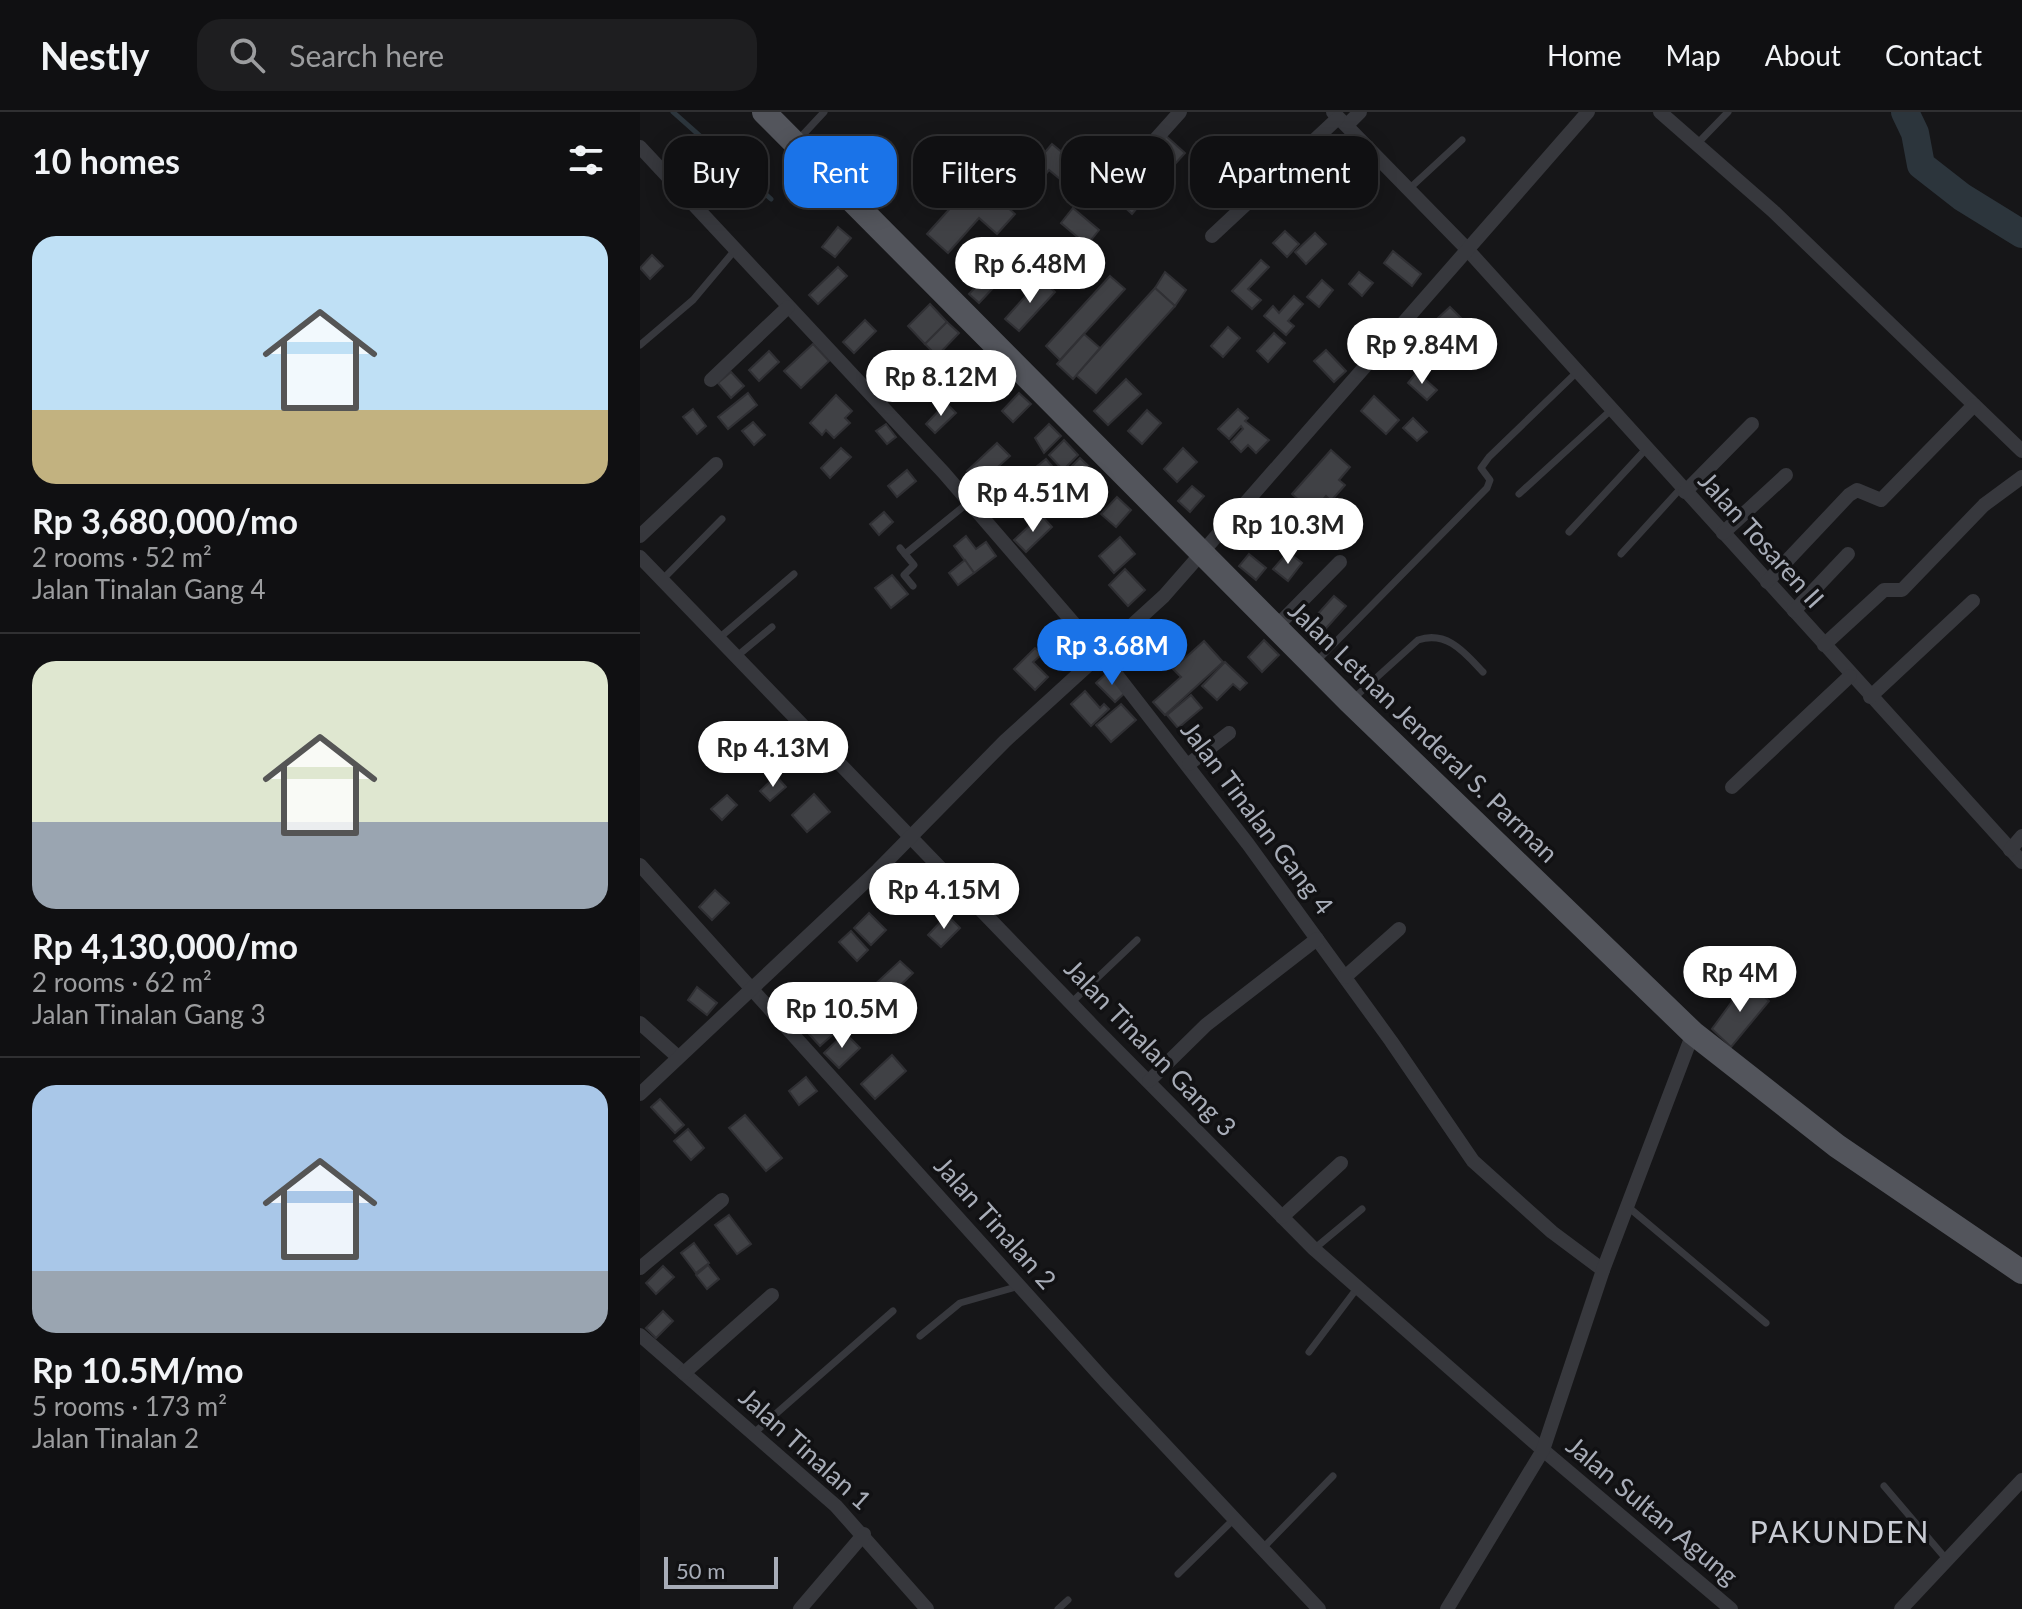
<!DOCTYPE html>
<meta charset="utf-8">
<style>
:root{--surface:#101012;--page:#1e1e20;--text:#f1f3f6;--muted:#9c9d9f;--line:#303032;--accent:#1a73e8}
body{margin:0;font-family:Lato,sans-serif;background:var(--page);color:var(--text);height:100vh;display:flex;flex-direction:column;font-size:30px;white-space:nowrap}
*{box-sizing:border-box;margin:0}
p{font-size:26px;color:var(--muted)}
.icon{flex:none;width:44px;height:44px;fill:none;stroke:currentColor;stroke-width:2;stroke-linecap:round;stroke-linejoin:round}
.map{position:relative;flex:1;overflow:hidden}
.drawer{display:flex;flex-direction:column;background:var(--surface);width:640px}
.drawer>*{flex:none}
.banner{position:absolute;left:24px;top:24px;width:760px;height:72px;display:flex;gap:16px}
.scale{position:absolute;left:24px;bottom:20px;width:114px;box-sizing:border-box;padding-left:8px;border:4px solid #a8adb8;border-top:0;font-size:22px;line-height:28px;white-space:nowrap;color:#a8adb8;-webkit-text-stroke:6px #111113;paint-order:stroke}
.price{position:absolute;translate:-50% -68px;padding:0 18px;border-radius:28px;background:#fff;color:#222;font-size:26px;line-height:52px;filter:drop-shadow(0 2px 4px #0008)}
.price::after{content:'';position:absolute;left:50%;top:48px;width:24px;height:18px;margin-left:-12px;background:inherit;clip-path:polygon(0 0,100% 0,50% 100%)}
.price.active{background:var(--accent);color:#fff}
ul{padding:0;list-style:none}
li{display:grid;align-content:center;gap:16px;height:424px;padding:0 32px}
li+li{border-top:2px solid var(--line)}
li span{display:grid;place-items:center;height:248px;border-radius:24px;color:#555}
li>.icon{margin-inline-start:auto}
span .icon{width:144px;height:144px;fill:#fffc;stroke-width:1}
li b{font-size:34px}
h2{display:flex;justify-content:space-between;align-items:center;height:96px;padding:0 32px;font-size:34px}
.pill{padding:0 28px;border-radius:24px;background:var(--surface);box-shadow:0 4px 20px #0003,0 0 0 2px var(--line);font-size:28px;line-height:72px}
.pill.active{background:var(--accent);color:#fff}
header{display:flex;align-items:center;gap:48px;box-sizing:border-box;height:112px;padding:0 40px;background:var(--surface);border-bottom:2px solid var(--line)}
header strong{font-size:38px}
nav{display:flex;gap:44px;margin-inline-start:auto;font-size:28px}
.search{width:560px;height:72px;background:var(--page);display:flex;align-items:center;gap:20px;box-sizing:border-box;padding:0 28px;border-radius:24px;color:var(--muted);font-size:30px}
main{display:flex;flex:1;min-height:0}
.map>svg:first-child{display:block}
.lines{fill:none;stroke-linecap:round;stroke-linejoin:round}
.stream{stroke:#2c353c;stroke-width:5}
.river{stroke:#2c353c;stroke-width:28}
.building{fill:#404145;stroke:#303034;stroke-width:2}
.lane{stroke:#37383d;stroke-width:7}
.street{stroke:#37383d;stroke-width:14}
.primary{stroke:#53555c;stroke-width:24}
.labels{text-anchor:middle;stroke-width:7;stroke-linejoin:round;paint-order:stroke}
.street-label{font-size:26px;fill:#a8adb8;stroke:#111113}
.quarter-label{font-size:30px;letter-spacing:2px;fill:#c9ccd4;stroke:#111113}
</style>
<header>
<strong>Nestly</strong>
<div class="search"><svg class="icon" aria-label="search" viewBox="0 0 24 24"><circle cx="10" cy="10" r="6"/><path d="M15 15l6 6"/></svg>Search here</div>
<nav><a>Home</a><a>Map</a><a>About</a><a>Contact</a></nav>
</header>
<main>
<section class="drawer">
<h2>10 homes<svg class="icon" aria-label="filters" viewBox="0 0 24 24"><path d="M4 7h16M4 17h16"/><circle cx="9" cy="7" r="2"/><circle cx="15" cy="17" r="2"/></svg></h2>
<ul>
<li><span style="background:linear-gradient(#bfe0f5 70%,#c2b280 0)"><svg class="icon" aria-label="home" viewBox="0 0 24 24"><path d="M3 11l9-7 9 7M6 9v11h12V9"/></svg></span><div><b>Rp 3,680,000/mo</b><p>2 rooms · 52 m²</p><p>Jalan Tinalan Gang 4</p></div></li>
<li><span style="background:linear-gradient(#dfe7d0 65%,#9aa5b1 0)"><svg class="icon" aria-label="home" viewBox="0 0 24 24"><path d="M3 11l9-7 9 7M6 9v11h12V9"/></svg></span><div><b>Rp 4,130,000/mo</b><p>2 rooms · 62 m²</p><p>Jalan Tinalan Gang 3</p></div></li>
<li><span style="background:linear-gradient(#a9c7e8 75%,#9aa5b1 0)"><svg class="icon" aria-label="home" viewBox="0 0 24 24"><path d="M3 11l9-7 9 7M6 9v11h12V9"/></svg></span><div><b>Rp 10.5M/mo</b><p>5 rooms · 173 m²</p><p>Jalan Tinalan 2</p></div></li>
</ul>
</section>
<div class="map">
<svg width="1382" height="1497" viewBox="0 0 1382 1497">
<rect width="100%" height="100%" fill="#161618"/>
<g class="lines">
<!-- stream -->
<path class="stream" d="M33,0L131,87"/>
<!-- river -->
<path class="river" d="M1265,0L1275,21L1281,53L1322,85L1382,122"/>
</g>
<!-- building -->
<g class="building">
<path d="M526,24L545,41L533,54L514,38Z"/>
<path d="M460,29L485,51L476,62L450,41Z"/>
<path d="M412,32L452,65L438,82L409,58L387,85L375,75Z"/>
<path d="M367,33L389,53L358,87L375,102L357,122L339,106L308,141L287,122Z"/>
<path d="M584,56L596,68L579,87L566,75Z"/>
<path d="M482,72L502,90L492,102L472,83Z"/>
<path d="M433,96L459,118L447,133L421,111Z"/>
<path d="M198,115L211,126L195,145L182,135Z"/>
<path d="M645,119L659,132L647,145L633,131Z"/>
<path d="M675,121L686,132L666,152L655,140Z"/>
<path d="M753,139L781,162L772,174L744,151Z"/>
<path d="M12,143L23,154L10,167L0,156Z"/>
<path d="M621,148L629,155L608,177L621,188L612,197L592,179Z"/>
<path d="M358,151L368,160L339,191L329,182Z"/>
<path d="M198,155L207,164L178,192L169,183Z"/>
<path d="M525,160L546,178L535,194L515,176Z"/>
<path d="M719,160L733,171L722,184L709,172Z"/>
<path d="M470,164L485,177L420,248L406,234Z"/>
<path d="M401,167L415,180L379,219L365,207Z"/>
<path d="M682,168L693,178L679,195L667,185Z"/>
<path d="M515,176L535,194L456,281L436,263Z"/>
<path d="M654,184L663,192L648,209L654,214L646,223L624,204L633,194L639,201Z"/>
<path d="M290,192L307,210L285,232L268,214Z"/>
<path d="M810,195L830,215L818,226L798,206Z"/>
<path d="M225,208L236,219L214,241L203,230Z"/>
<path d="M307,210L319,221L297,244L285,232Z"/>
<path d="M588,215L600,226L583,245L571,234Z"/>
<path d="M634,221L645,231L628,250L617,239Z"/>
<path d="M444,222L460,236L433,267L417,252Z"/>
<path d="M173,232L189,249L161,276L144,259Z"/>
<path d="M686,238L706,259L694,270L674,249Z"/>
<path d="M129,239L139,250L119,269L109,258Z"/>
<path d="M339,253L351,263L340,276L328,266Z"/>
<path d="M91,260L104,274L91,286L78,271Z"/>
<path d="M777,260L797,278L787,288L768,271Z"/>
<path d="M486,267L501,282L468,313L454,299Z"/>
<path d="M108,281L117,293L88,317L78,305Z"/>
<path d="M379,281L391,292L373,310L362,299Z"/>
<path d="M196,283L212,299L205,306L210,311L194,326L186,318L182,323L170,311Z"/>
<path d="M734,284L759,308L746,322L721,299Z"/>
<path d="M306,291L316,301L295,321L286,312Z"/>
<path d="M53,297L66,314L57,322L43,305Z"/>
<path d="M598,297L608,306L605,309L629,328L616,341L608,333L601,340L591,330L603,317L601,314L589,327L578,317Z"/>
<path d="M507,298L521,311L502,332L488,319Z"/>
<path d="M773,306L787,320L777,329L763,316Z"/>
<path d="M113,310L125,323L114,333L102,319Z"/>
<path d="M246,312L256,325L247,332L236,319Z"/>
<path d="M409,312L421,324L404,341L395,326Z"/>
<path d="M424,328L438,343L423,358L409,343Z"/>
<path d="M357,331L370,344L339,372L327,359Z"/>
<path d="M201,336L211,345L190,366L181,356Z"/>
<path d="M543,336L557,350L537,370L524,357Z"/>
<path d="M691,338L710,355L699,368L705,373L691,389L686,384L672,400L652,382Z"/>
<path d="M440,346L460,365L445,381L425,361Z"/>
<path d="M406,347L417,360L401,373L390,360Z"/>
<path d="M267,358L276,369L257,385L248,374Z"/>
<path d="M552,374L564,384L550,400L538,389Z"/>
<path d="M477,385L491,398L476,415L461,402Z"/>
<path d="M244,400L253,410L239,423L230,412Z"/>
<path d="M401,403L412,415L386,440L374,428Z"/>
<path d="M628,403L645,421L633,432L616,415Z"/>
<path d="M326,424L336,437L346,430L356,444L334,461L314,434Z"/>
<path d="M480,425L495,442L474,461L459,444Z"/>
<path d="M648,440L662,451L648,469L633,457Z"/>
<path d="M609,442L626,456L616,468L599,454Z"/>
<path d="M325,448L334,461L318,473L309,461Z"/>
<path d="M485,457L505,478L488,494L469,473Z"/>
<path d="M252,463L268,482L251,496L235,476Z"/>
<path d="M694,484L706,494L680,523L668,513Z"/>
<path d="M624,528L639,543L622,560L608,545Z"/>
<path d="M564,529L583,550L525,603L513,590L541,565L533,557Z"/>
<path d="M395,536L402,542L393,550L408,565L395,578L374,557Z"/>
<path d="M585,550L607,571L600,578L593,572L577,588L562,574Z"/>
<path d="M468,560L487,579L475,590L456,571Z"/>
<path d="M445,579L460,596L464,592L469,597L451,614L431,592Z"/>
<path d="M551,583L562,596L538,616L527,603Z"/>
<path d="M481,592L496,608L471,630L456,613Z"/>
<path d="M136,664L146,675L130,689L120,679Z"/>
<path d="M174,682L190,700L167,720L152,703Z"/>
<path d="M87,683L97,693L82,708L71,697Z"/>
<path d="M264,756L277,768L257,791L244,778Z"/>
<path d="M75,778L89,791L72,808L59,795Z"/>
<path d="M229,801L246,818L231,833L214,816Z"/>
<path d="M307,803L320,816L301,835L288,823Z"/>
<path d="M211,819L228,838L217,849L199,830Z"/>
<path d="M260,849L273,861L244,889L231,876Z"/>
<path d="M1107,869L1129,889L1091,935L1072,917Z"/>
<path d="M57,875L77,891L67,903L48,888Z"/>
<path d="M189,904L200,916L180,934L169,922Z"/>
<path d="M205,921L220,936L199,956L184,941Z"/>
<path d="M252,943L266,959L235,987L221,972Z"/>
<path d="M166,965L177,979L159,993L149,979Z"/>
<path d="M20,987L44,1013L35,1021L11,995Z"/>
<path d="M105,1003L142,1046L126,1059L89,1016Z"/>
<path d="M48,1017L64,1036L51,1048L34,1029Z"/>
<path d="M89,1103L111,1132L97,1142L75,1113Z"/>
<path d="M54,1131L69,1151L56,1161L41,1141Z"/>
<path d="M68,1153L79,1167L67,1177L56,1163Z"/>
<path d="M23,1154L34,1165L16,1182L6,1171Z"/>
<path d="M23,1199L33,1209L16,1226L6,1216Z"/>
</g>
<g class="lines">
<!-- lane -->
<g class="lane">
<path d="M158,28L184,0"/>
<path d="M1057,32L1088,0"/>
<path d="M769,77L822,28"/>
<path d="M0,233L53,188L95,138"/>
<path d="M879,382L971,298"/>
<path d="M929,420L1006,337"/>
<path d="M260,436L274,453L264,463L273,474"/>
<path d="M265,442L329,390"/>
<path d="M981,442L1041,376"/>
<path d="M22,468L82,407"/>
<path d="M78,527L154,462"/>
<path d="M96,545L132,515"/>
<path d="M677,549L847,376L850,368L841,356L849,345L937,260"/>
<path d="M714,586L778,528C807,518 825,541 843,560"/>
<path d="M431,891L497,828"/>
<path d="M987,1094L1126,1211"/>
<path d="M674,1137L722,1097"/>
<path d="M280,1224L320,1191L379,1174"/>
<path d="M669,1240L718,1175"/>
<path d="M114,1321L253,1199"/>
<path d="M1244,1374L1307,1448"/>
<path d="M623,1436L693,1364"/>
<path d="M538,1462L593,1408"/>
<path d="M418,1497L428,1488"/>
</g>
<!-- street -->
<g class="street">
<path d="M693,0L826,136L1382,750"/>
<path d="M1020,0L1133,99L1382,339"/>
<path d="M707,13L720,0"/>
<path d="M0,35L304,361L462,544L608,732L751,929L833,1049L912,1120L963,1158"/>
<path d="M480,67L540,0"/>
<path d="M572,124L698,6"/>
<path d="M71,268L148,195"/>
<path d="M1045,380L1112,312"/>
<path d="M1083,421L1146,363"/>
<path d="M0,424L76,352"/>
<path d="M0,445L453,914L674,1137L903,1338L1091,1497"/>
<path d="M1127,470L1209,383L1217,378L1241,388L1334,293"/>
<path d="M1154,499L1208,442"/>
<path d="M635,516L700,450"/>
<path d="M1184,533L1244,478H1262L1344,393L1382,365"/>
<path d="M1230,585L1333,489"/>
<path d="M549,652L589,621"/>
<path d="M1092,675L1210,564"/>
<path d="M1370,738L1382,724"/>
<path d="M0,753L465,1269L679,1497"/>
<path d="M705,865L759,817"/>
<path d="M0,911L38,945"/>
<path d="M509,969L566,913L677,827"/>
<path d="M0,982L238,758L365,629L524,484L948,0"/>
<path d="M642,1105L701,1051"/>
<path d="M0,1156L82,1088"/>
<path d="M0,1223L196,1394L287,1497"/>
<path d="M44,1261L132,1183"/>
<path d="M160,1497L224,1422"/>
<path d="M807,1497L903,1338L963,1158L1053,921"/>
<path d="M1261,1497L1382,1368"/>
</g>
<!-- primary -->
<path class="primary" d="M124,0L710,590L1053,921L1197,1034L1382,1160"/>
</g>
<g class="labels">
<!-- street labels -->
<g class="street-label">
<text transform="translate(1121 428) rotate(48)" y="9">Jalan Tosaren II</text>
<text transform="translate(783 620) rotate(44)" y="9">Jalan Letnan Jenderal S. Parman</text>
<text transform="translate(617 706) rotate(53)" y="9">Jalan Tinalan Gang 4</text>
<text transform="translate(510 936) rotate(46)" y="9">Jalan Tinalan Gang 3</text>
<text transform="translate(355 1111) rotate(48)" y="9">Jalan Tinalan 2</text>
<text transform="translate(165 1337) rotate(42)" y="9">Jalan Tinalan 1</text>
<text transform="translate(1012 1399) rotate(40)" y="9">Jalan Sultan Agung</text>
</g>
<!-- quarter labels -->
<g class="quarter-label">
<text x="1200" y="1431">PAKUNDEN</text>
</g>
</g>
</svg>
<div class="scale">50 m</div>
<b class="price" style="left:390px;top:193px">Rp 6.48M</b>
<b class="price" style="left:782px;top:274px">Rp 9.84M</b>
<b class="price" style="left:301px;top:306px">Rp 8.12M</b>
<b class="price" style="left:393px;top:422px">Rp 4.51M</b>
<b class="price" style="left:648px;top:454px">Rp 10.3M</b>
<b class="price active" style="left:472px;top:575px">Rp 3.68M</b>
<b class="price" style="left:133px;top:677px">Rp 4.13M</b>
<b class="price" style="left:304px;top:819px">Rp 4.15M</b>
<b class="price" style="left:1100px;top:902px">Rp 4M</b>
<b class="price" style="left:202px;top:938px">Rp 10.5M</b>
<div class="banner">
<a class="pill">Buy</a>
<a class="pill active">Rent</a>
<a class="pill">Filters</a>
<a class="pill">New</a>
<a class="pill">Apartment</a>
</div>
</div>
</main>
